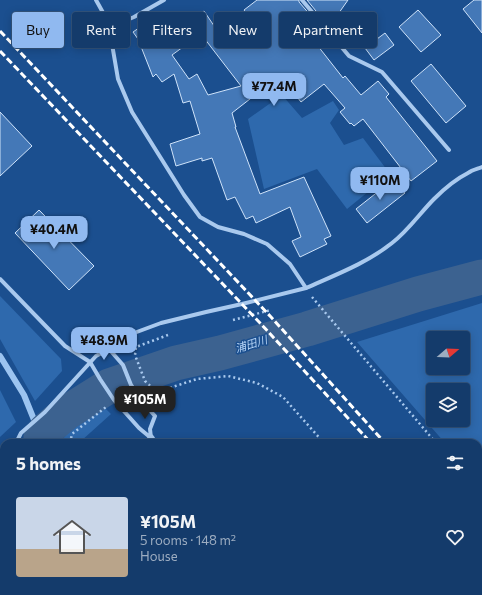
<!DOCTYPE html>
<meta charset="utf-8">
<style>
:root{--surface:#143b6b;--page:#214673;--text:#f1f3f6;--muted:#9dadc1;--line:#33557e;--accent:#90b9f0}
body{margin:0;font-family:Commissioner,"Noto Sans JP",sans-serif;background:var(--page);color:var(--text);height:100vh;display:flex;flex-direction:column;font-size:15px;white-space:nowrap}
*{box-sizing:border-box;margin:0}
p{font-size:13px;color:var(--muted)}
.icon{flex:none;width:22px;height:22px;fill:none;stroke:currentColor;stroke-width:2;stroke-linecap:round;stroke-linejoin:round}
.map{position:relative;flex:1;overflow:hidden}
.side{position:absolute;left:0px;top:439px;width:482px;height:156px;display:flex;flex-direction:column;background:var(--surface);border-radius:12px 12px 0 0;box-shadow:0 2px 10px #0003,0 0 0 1px var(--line)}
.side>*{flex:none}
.hud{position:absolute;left:12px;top:12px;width:458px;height:36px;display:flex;gap:8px}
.needle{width:26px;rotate:71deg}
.buttons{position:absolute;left:426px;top:331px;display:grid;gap:8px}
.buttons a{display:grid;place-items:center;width:44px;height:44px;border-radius:4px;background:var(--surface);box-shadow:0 2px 10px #0003,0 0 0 1px var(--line);font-size:20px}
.price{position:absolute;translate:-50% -34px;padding:0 9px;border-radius:8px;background:var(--accent);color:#111;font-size:13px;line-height:26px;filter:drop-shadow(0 1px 2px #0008)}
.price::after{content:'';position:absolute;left:50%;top:24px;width:12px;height:9px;margin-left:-6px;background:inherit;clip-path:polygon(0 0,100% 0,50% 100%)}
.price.selected{background:#222;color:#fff}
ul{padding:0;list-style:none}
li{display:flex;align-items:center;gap:12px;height:100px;padding:0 16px}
li span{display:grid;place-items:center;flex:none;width:112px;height:80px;border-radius:4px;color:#555}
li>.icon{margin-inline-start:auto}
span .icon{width:48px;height:48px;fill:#fffc;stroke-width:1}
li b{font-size:17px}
h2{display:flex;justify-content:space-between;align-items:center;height:48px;padding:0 16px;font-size:17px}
.tag{padding:0 14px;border-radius:4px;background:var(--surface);box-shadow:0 2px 10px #0003,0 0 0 1px var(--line);font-size:14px;line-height:36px}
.tag.selected{background:var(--accent);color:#111}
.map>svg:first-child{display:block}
.green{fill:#2e69ad;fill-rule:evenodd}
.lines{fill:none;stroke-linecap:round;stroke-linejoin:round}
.stream{stroke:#9cc4f0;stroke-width:6}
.river{stroke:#3c6290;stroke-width:35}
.building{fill:#4478b7;stroke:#cfe3fa}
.path{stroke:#a9c9ee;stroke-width:2.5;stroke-dasharray:2 3;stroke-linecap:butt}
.minor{stroke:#a9c9ee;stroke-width:4}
.tertiary{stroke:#a9c9ee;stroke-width:7}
.rail{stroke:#fff;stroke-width:3;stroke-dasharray:7 3;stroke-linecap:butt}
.labels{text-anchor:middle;stroke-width:3;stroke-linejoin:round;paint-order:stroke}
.water-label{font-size:11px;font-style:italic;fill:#b5d3f5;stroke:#1b4f8f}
</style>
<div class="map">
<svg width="482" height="595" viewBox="0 0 482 595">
<rect width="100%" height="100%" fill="#1b4f8f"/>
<!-- green -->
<g class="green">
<path d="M282,95L302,118L333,101L339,110L330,123L344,145L363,138L390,174L347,209L317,169L264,189L248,119Z"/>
<path d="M0,296L61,359L62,371L35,401L0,339Z"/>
<path d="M482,303V473L478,477V443H445L357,342ZM433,338H463V368H433ZM433,390H463V420H433Z"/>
<path d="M0,390L16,422L0,437Z"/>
<path d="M102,405L111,414L81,441V443H62L66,432Z"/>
</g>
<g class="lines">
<!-- stream -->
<path class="stream" d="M0,356L24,395L41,437"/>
<!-- river -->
<g class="river">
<path d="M43,443L41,437L46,430L66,413L109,386L176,363L220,353L307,329L418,294L482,277"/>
<path d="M83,591L84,595"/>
</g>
</g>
<!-- building -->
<g class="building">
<path d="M257,0H299V2L325,32L314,41L343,78L345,76L361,95L378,81L389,94L386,97L437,161L411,181L363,119L354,126L351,123L350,124L340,112L345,108L324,84L301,102L291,89L288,92L282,84L278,87L273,81L232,113L236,127H235L260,194L304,177L331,236L324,239L327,244L300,257L292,241L301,237L290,207L256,223L253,216L246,219L235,197L227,200L212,158L202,161V158L176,166L170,144L200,134L190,101L183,103L174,74L162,82L156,74L153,77L138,39L133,32L149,21L162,40L174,32L183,47L172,55L189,79L197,74L208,95L241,86L191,21L204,11L227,45L254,23L244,10Z"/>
<path d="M307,0H348L329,27Z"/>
<path d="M474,0H482V33L463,9Z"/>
<path d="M418,10L441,35L421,52L399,27Z"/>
<path d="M385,33L394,45L374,60L365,48Z"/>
<path d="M431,64L466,106L446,123L411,81Z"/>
<path d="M0,112L32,146L0,176Z"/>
<path d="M394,179L405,193L367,223L356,209Z"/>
<path d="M39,210L94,266L69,290L15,233Z"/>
</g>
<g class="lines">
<!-- path -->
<g class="path">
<path d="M312,297L436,443"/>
<path d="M233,320L271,310"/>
<path d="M168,335L136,347L135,355L145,381L157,392L197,379L228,376L257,383L283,397L324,443"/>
<path d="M70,443L72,434L106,407"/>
<path d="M478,488L482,484"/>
<path d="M478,492L482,496"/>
<path d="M108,591L109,595"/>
<path d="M444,591L446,595"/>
<path d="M481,595L482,594"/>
</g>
<!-- minor -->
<g class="minor">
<path d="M302,0L349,56L382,72L449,150"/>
<path d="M113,26L134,17L164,0"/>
<path d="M0,279L65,346L90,362L100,379L114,400L139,428L151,438L150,429L155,416L144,404L131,385L123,365L109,349"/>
<path d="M306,288C335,275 367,263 392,243C408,231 420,213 434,199C444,189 456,179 468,173C472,170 477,169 482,167"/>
<path d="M16,443L21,433L45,412L96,356L109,349L126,336L161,323L206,312L242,304L306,288L290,264L267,244L244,234L218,227L200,217L184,195L132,112L118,79L112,44L113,26L106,18L96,0"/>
<path d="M0,515L4,516"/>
<path d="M57,591L58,595"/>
</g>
<!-- tertiary -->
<g class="tertiary">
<path d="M151,438L154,443"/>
<path d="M240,591V595"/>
</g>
<!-- rail -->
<g class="rail">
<path d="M0,31L271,317L385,443"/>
<path d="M0,51L261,324L371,443"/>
<path d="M478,553L482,558"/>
<path d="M478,566L482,572"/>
</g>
</g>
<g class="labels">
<!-- water labels -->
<g class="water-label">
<text transform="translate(251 344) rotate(-17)" y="4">浦田川</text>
</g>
</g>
</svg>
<div class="buttons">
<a><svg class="needle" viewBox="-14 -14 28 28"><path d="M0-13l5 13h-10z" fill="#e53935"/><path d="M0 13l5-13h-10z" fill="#9dadc1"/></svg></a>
<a><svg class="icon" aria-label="layers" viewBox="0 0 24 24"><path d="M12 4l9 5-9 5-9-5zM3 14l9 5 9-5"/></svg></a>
</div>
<b class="price" style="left:274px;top:107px">¥77.4M</b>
<b class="price" style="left:380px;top:201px">¥110M</b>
<b class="price" style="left:54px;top:250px">¥40.4M</b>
<b class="price" style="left:104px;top:361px">¥48.9M</b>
<b class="price selected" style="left:145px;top:420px">¥105M</b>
<div class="hud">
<a class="tag selected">Buy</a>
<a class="tag">Rent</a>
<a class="tag">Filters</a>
<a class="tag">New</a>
<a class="tag">Apartment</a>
</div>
<section class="side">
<h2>5 homes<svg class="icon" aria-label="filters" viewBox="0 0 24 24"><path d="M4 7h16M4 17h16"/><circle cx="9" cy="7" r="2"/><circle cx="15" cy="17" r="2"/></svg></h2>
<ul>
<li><span style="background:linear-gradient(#c9d6e8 65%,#b9a48a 0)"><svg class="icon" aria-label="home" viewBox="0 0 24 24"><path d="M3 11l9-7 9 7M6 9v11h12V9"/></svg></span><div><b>¥105M</b><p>5 rooms · 148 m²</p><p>House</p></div><svg class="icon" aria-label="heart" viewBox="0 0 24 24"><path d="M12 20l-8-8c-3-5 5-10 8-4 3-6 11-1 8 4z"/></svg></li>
</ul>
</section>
</div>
